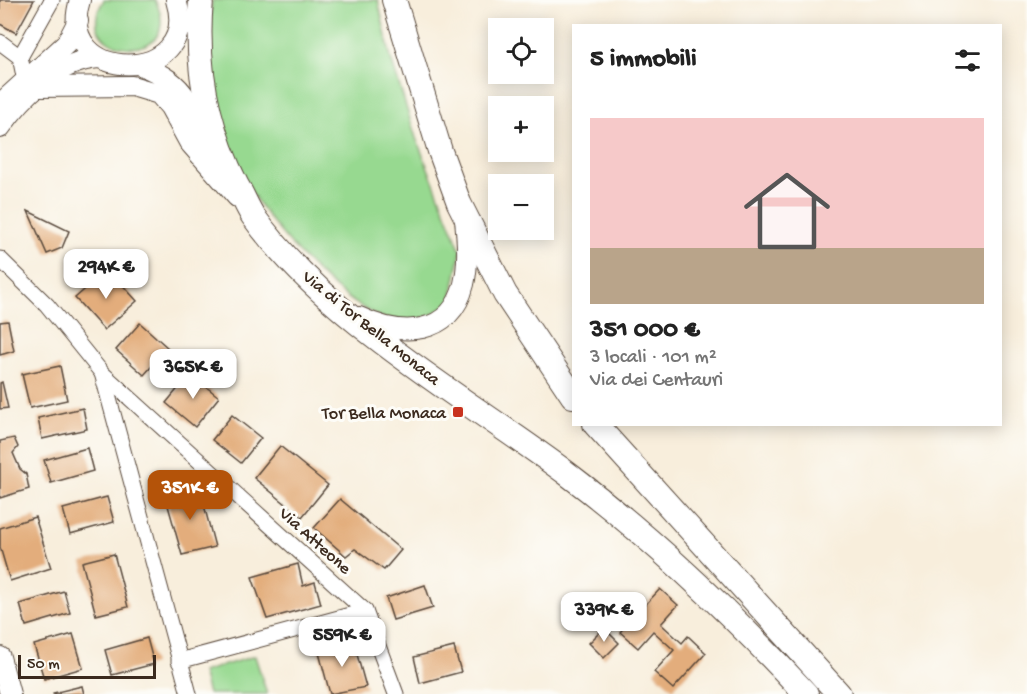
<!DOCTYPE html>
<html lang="it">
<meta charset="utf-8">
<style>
:root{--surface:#fff;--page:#f6f6f6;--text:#222;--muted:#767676;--line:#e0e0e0;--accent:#b45309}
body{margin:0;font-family:"Gochi Hand",sans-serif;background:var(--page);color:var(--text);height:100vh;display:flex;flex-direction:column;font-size:22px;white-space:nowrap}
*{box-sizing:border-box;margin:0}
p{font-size:20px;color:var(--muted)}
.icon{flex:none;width:33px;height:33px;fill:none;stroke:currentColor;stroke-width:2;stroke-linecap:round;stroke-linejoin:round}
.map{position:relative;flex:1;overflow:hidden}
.side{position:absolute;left:572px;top:24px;width:430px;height:402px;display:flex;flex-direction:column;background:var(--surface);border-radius:0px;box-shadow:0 3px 15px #0003}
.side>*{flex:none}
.controls{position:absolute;left:488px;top:18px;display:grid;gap:12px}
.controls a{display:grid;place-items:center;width:66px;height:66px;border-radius:0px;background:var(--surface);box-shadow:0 3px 15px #0003;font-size:30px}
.scale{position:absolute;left:18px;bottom:15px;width:138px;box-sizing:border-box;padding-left:6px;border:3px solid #3b2a1e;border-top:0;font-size:16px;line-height:21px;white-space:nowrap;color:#3b2a1e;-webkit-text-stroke:4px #fdfcf7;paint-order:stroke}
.price{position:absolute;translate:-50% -51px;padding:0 14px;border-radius:12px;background:#fff;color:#222;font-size:20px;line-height:39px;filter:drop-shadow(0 2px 3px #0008)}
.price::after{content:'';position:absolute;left:50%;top:36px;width:18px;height:14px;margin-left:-9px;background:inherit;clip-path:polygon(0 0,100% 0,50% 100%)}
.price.selected{background:var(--accent);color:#fff}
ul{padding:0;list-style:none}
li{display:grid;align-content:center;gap:12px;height:318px;padding:0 18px}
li+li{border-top:2px solid var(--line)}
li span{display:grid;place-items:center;height:186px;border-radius:0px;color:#555}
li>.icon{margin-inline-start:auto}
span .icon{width:108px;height:108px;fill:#fffc;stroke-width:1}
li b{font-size:26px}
h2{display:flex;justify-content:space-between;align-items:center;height:72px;padding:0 18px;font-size:26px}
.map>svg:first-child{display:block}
.green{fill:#97d990;stroke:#698257;stroke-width:1.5}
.building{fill:#e3ad7c}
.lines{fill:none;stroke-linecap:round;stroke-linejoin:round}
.minor-casing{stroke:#57473a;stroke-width:17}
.tertiary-casing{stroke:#57473a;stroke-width:22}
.primary-casing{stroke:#57473a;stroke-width:26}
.minor{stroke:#fff;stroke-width:15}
.tertiary{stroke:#fff;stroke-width:20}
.primary{stroke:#fff;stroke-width:24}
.poi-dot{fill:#c8321e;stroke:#fdfcf7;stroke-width:2}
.labels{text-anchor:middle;stroke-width:6;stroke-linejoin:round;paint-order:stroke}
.street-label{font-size:18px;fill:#3b2a1e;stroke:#fdfcf7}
.poi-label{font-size:18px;fill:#3b2a1e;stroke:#fdfcf7;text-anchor:end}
</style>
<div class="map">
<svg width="1027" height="694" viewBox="0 0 1027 694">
<rect width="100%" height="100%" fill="#fdfcf7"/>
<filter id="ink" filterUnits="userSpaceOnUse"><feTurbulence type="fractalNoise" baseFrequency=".0167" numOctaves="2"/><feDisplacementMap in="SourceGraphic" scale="12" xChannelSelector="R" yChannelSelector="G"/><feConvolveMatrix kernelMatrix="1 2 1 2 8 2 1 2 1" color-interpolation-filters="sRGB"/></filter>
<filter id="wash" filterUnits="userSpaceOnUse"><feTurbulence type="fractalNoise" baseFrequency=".008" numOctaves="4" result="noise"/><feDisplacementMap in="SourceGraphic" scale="24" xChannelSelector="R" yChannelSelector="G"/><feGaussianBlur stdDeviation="1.35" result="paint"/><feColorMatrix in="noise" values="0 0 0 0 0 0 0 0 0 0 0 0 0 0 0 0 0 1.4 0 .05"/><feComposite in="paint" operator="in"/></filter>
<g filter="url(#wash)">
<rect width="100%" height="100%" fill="#f8eedc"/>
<!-- green -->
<g class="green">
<path d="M104,0H155C189,69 66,58 104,0Z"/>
<path d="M212,0H378L391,59L416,138L461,251L451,301C435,314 420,323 398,321C344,316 257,213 237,166C216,115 205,55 212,0Z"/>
<path d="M255,656L267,694H208L202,672Z"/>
</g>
<g id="blocks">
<!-- building -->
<g class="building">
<path d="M0,0H34L16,33L0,24Z"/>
<path d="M28,211L69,231L62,248L47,254Z"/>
<path d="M108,269L137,301L104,330L75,298Z"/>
<path d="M8,321L14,351L0,355V322Z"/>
<path d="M140,323L168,348L144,375L116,350Z"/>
<path d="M60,366L67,400L30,408L22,374Z"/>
<path d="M190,374L219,397L195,427L166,403Z"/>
<path d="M2,382L8,408L0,409V383Z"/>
<path d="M83,408L87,429L42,439L38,418Z"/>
<path d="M232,415L261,438L241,463L212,440Z"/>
<path d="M14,438L18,447L13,453L20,469L26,474L29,489L0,498V441Z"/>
<path d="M280,446L328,485L302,517L254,478Z"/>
<path d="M87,448L93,471L51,483L44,460Z"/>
<path d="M199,486L215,547L182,555L165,495Z"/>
<path d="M107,497L114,522L70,534L63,509Z"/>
<path d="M340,499L401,550L384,570L355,549L346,556L314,528Z"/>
<path d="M35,517L51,568L10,581L0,547V528Z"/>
<path d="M114,554L128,607L96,615L82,562Z"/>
<path d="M298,564L303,586L315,582L321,604L267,619L252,577Z"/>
<path d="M425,585L433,608L393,620L386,598Z"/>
<path d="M660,589L678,605L661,624L682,643L688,636L706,653L673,689L654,672L674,650L653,631L638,648L620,632Z"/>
<path d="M64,591L70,613L26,626L20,604Z"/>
<path d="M604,628L619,643L604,658L589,643Z"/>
<path d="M73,634L83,668L44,679L34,645Z"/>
<path d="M147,638L154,664L112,675L105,650Z"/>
<path d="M353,640L366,687L330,694L318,649Z"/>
<path d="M454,647L461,672L420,683L414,657Z"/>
<path d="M82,686L84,694H53V693Z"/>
</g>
</g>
</g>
<g filter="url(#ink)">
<use href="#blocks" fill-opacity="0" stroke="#57473a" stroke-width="1.5"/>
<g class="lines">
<!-- minor casing -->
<g class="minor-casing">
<g id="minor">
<path d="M0,42L20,57L25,81"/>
<path d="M20,57L52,0"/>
<path d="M0,259L47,305L102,373L365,611L396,694"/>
<path d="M102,373L189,694"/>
<path d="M179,661L365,611"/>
</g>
</g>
<!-- tertiary casing -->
<g class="tertiary-casing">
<g id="tertiary">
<path d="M80,0C53,86 203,86 176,0"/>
<path d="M140,65C190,85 193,105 200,155"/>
<path d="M38,87L132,86L159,94L170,107L189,142L237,197"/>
<path d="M0,104L66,44L78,21"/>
<path d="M0,128C23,95 58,61 99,58"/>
<path d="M359,317C401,337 451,337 464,284C469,262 467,240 465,219"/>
<path d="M0,657L10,694"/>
</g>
</g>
<!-- primary casing -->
<g class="primary-casing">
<g id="primary">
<path d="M201,0C195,66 207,128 237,186C243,196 247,207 253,216C328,321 466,398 569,475C655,540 733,615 806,694"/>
<path d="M394,0L440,151L459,203L505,294L573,396"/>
<path d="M595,424L839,694"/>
</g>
</g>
<!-- minor -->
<use href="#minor" class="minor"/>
<!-- tertiary -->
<use href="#tertiary" class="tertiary"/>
<!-- primary -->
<use href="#primary" class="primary"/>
</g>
</g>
<!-- markers -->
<rect class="poi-dot" x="452" y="406" width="12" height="12" rx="3"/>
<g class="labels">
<!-- street labels -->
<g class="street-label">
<text transform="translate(372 327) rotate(39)" y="6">Via di Tor Bella Monaca</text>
<text transform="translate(316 540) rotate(42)" y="6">Via Atteone</text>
</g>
<!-- poi labels -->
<g class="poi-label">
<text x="446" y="418">Tor Bella Monaca</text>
</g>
</g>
</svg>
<div class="controls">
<a><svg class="icon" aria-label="locate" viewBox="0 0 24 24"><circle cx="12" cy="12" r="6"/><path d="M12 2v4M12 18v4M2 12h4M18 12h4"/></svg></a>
<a>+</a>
<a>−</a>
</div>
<div class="scale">50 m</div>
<b class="price" style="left:106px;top:300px">294K €</b>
<b class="price" style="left:193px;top:400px">365K €</b>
<b class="price selected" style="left:190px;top:521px">351K €</b>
<b class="price" style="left:604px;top:643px">339K €</b>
<b class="price" style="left:342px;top:668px">559K €</b>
<section class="side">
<h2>5 immobili<svg class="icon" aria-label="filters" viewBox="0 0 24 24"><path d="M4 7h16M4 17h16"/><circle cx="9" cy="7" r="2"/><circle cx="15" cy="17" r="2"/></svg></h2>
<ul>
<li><span style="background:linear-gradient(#f6c9c9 70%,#b9a48a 0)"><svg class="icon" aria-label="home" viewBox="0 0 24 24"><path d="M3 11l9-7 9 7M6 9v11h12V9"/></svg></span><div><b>351 000 €</b><p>3 locali · 101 m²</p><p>Via dei Centauri</p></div></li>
</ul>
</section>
</div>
